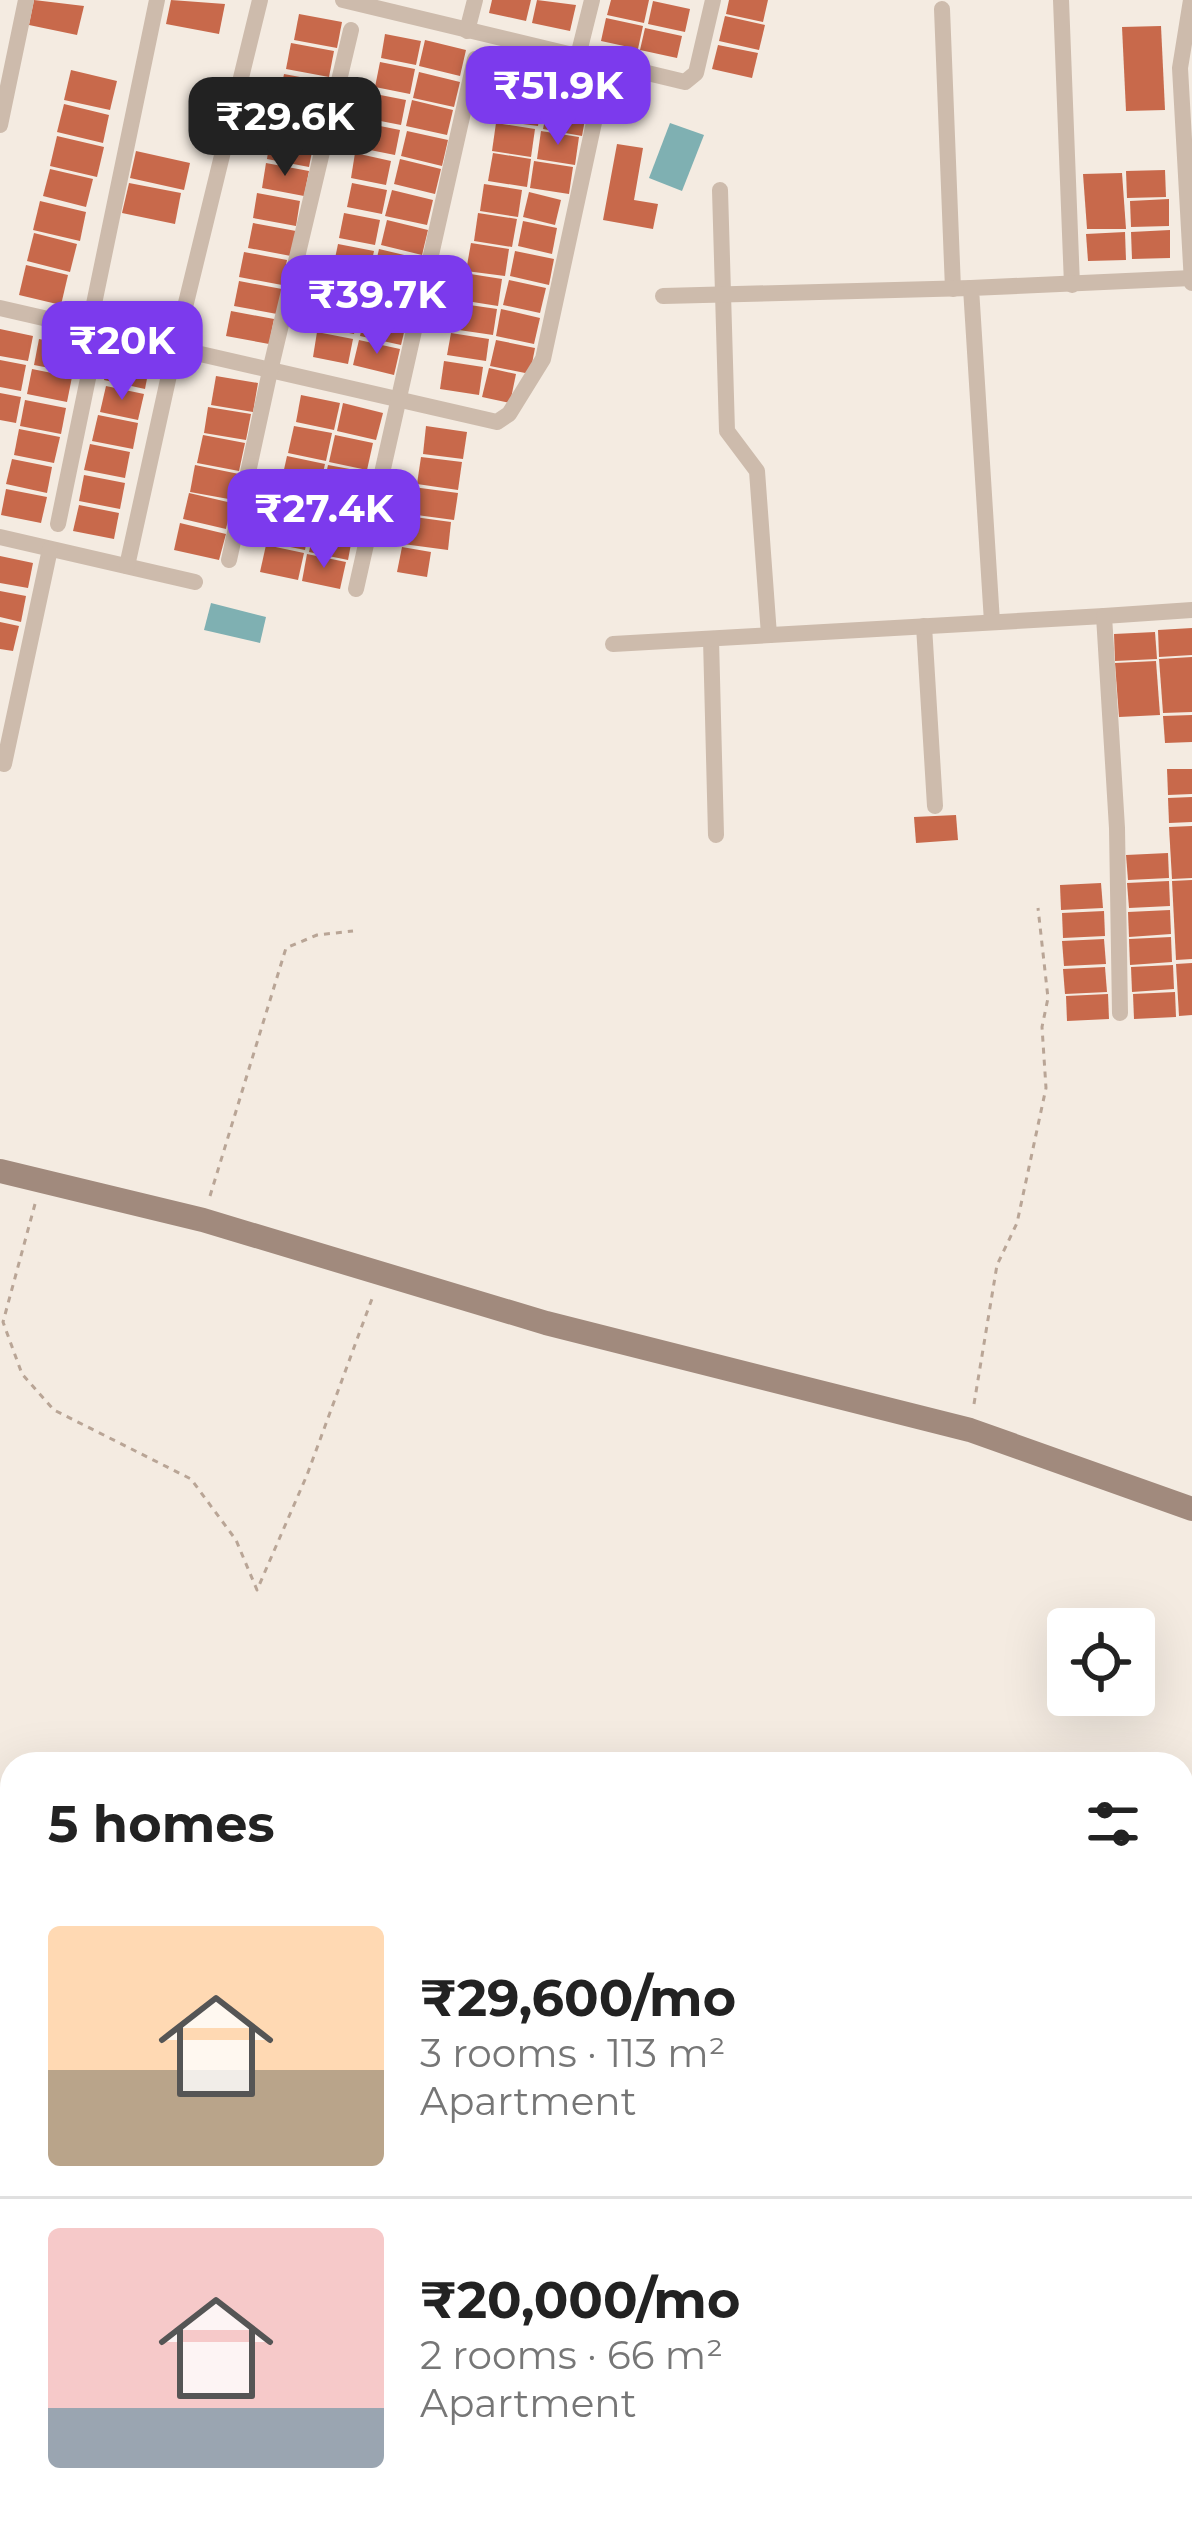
<!DOCTYPE html>
<meta charset="utf-8">
<style>
:root{--surface:#fff;--page:#f6f6f6;--text:#222;--muted:#767676;--line:#e0e0e0;--accent:#7c3aed}
body{margin:0;font-family:Montserrat,sans-serif;background:var(--page);color:var(--text);height:100vh;display:flex;flex-direction:column;font-size:45px;white-space:nowrap}
*{box-sizing:border-box;margin:0}
p{font-size:39px;color:var(--muted)}
.icon{flex:none;width:66px;height:66px;fill:none;stroke:currentColor;stroke-width:2;stroke-linecap:round;stroke-linejoin:round}
.map{position:relative;flex:1;overflow:hidden}
.sheet{position:absolute;left:0px;top:1752px;width:1194px;height:771px;display:flex;flex-direction:column;background:var(--surface);border-radius:36px 36px 0 0;box-shadow:0 12px 48px #0002}
.sheet>*{flex:none}
.tools{position:absolute;left:1047px;top:1608px;display:grid;gap:24px}
.tools a{display:grid;place-items:center;width:108px;height:108px;border-radius:12px;background:var(--surface);box-shadow:0 12px 48px #0002;font-size:60px}
.price{position:absolute;translate:-50% -102px;padding:0 27px;border-radius:24px;background:var(--accent);color:#fff;font-size:39px;line-height:78px;filter:drop-shadow(0 3px 6px #0008)}
.price::after{content:'';position:absolute;left:50%;top:72px;width:36px;height:27px;margin-left:-18px;background:inherit;clip-path:polygon(0 0,100% 0,50% 100%)}
.price.current{background:#222;color:#fff}
ul{padding:0;list-style:none}
li{display:flex;align-items:center;gap:36px;height:300px;padding:0 48px}
li+li{border-top:3px solid var(--line)}
li span{display:grid;place-items:center;flex:none;width:336px;height:240px;border-radius:12px;color:#555}
li>.icon{margin-inline-start:auto}
span .icon{width:144px;height:144px;fill:#fffc;stroke-width:1}
li b{font-size:51px}
h2{display:flex;justify-content:space-between;align-items:center;height:144px;padding:0 48px;font-size:51px}
.map>svg:first-child{display:block}
.water{fill:#7fb0b2}
.building{fill:#c8694b}
.lines{fill:none;stroke-linecap:round;stroke-linejoin:round}
.path{stroke:#b9a596;stroke-width:3;stroke-dasharray:6 6;stroke-linecap:butt}
.street{stroke:#cdbbac;stroke-width:16}
.secondary{stroke:#a18a7d;stroke-width:24}
</style>
<div class="map">
<svg width="1192" height="2522" viewBox="0 0 1192 2522">
<rect width="100%" height="100%" fill="#f4ebe1"/>
<!-- water -->
<g class="water">
<path d="M670,123L704,135L682,191L649,178Z"/>
<path d="M211,603L266,617L260,643L204,630Z"/>
</g>
<!-- building -->
<g class="building">
<path d="M34,0L84,6L77,35L29,25Z"/>
<path d="M171,0L225,4L219,34L166,24Z"/>
<path d="M492,0H531L526,21L489,13Z"/>
<path d="M537,0L576,5L570,31L532,23Z"/>
<path d="M611,0H649L644,23L607,15Z"/>
<path d="M729,0H768L763,22L726,14Z"/>
<path d="M653,1L690,9L685,32L648,24Z"/>
<path d="M299,14L342,22L337,48L294,40Z"/>
<path d="M725,16L765,25L759,50L719,41Z"/>
<path d="M606,18L643,26L638,49L601,41Z"/>
<path d="M1161,26L1165,110L1126,111L1122,27Z"/>
<path d="M645,28L682,36L677,58L640,50Z"/>
<path d="M385,34L421,41L416,65L381,58Z"/>
<path d="M425,40L466,50L460,76L419,66Z"/>
<path d="M291,43L334,51L329,77L286,69Z"/>
<path d="M718,45L758,53L752,78L712,69Z"/>
<path d="M380,62L415,69L410,94L375,87Z"/>
<path d="M511,62L550,68L545,96L507,90Z"/>
<path d="M71,70L117,81L110,110L64,100Z"/>
<path d="M555,71L593,77L589,105L550,99Z"/>
<path d="M419,72L460,82L454,107L413,98Z"/>
<path d="M284,74L327,82L322,107L279,99Z"/>
<path d="M370,93L406,100L401,125L365,118Z"/>
<path d="M504,93L542,99L538,126L500,121Z"/>
<path d="M412,100L453,110L447,135L406,126Z"/>
<path d="M549,101L587,108L582,136L543,129Z"/>
<path d="M64,104L109,115L103,143L57,132Z"/>
<path d="M279,104L322,111L317,137L274,129Z"/>
<path d="M365,123L400,130L395,155L360,148Z"/>
<path d="M496,123L535,129L531,157L492,151Z"/>
<path d="M407,131L448,140L442,166L401,156Z"/>
<path d="M541,131L579,137L575,165L537,159Z"/>
<path d="M271,133L314,141L309,167L267,159Z"/>
<path d="M57,136L104,147L97,177L50,166Z"/>
<path d="M617,144L643,148L634,200L658,204L653,229L603,220Z"/>
<path d="M136,151L190,163L184,190L130,178Z"/>
<path d="M355,153L391,161L386,185L351,178Z"/>
<path d="M493,153L531,159L527,187L488,181Z"/>
<path d="M400,159L441,169L435,194L394,184Z"/>
<path d="M534,161L573,167L569,194L530,188Z"/>
<path d="M266,163L309,171L304,196L262,188Z"/>
<path d="M50,169L93,179L86,207L43,196Z"/>
<path d="M1165,170L1166,197L1127,198L1126,171Z"/>
<path d="M1122,173L1126,229H1087L1083,174Z"/>
<path d="M129,183L181,193L175,224L122,213Z"/>
<path d="M352,183L387,190L382,214L347,207Z"/>
<path d="M484,184L522,190L518,217L480,211Z"/>
<path d="M392,190L433,200L427,225L385,216Z"/>
<path d="M529,192L561,200L555,225L523,217Z"/>
<path d="M257,193L300,201L296,226L253,218Z"/>
<path d="M1169,199V226L1131,227L1130,201Z"/>
<path d="M40,201L86,212L80,241L33,230Z"/>
<path d="M344,213L380,220L375,245L339,238Z"/>
<path d="M478,213L517,219L512,247L474,241Z"/>
<path d="M387,220L428,230L422,255L381,245Z"/>
<path d="M523,221L557,228L552,254L518,246Z"/>
<path d="M253,223L296,231L291,256L248,248Z"/>
<path d="M1170,230V258L1132,259L1131,232Z"/>
<path d="M1125,232L1126,260L1088,261L1086,234Z"/>
<path d="M34,233L77,244L70,272L27,261Z"/>
<path d="M471,243L509,249L505,276L466,271Z"/>
<path d="M338,244L374,251L369,275L333,268Z"/>
<path d="M379,249L421,259L414,285L373,275Z"/>
<path d="M515,251L554,259L549,285L510,276Z"/>
<path d="M244,252L287,260L282,285L239,277Z"/>
<path d="M26,265L68,275L61,305L19,295Z"/>
<path d="M331,273L366,280L361,305L326,298Z"/>
<path d="M464,273L502,279L498,306L460,300Z"/>
<path d="M373,280L414,290L408,315L366,305Z"/>
<path d="M509,280L546,288L540,313L503,305Z"/>
<path d="M239,281L282,289L277,314L234,306Z"/>
<path d="M324,302L359,309L354,334L319,327Z"/>
<path d="M456,303L497,309L493,335L452,329Z"/>
<path d="M501,309L540,318L534,344L496,336Z"/>
<path d="M366,310L407,320L401,345L360,336Z"/>
<path d="M231,311L274,319L269,344L226,336Z"/>
<path d="M0,329L33,336L28,361L0,356Z"/>
<path d="M317,332L353,339L348,364L313,357Z"/>
<path d="M451,333L489,339L486,361L447,355Z"/>
<path d="M39,339L80,347L75,373L34,365Z"/>
<path d="M359,340L400,349L394,375L353,365Z"/>
<path d="M496,340L535,348L530,374L490,366Z"/>
<path d="M110,355L150,363L145,389L104,380Z"/>
<path d="M0,360L26,365L21,391L0,387Z"/>
<path d="M444,361L483,367L479,395L440,389Z"/>
<path d="M489,368L516,374L510,403L482,397Z"/>
<path d="M32,369L72,377L67,402L27,394Z"/>
<path d="M216,376L258,383L253,412L211,405Z"/>
<path d="M106,386L144,394L138,420L100,412Z"/>
<path d="M0,393L21,397L16,423L0,420Z"/>
<path d="M301,395L340,403L334,430L296,422Z"/>
<path d="M25,400L66,408L61,434L20,426Z"/>
<path d="M343,403L383,413L376,440L337,431Z"/>
<path d="M208,407L251,414L246,440L204,433Z"/>
<path d="M98,415L138,423L133,449L92,441Z"/>
<path d="M294,426L332,433L326,461L288,453Z"/>
<path d="M426,426L467,432L463,459L423,454Z"/>
<path d="M19,429L60,437L54,463L14,455Z"/>
<path d="M203,435L245,443L239,471L197,463Z"/>
<path d="M335,435L373,443L367,470L329,462Z"/>
<path d="M90,444L130,452L125,478L84,470Z"/>
<path d="M287,456L325,464L319,491L281,483Z"/>
<path d="M421,457L462,462L458,490L417,484Z"/>
<path d="M12,459L52,467L47,493L6,484Z"/>
<path d="M195,465L239,474L234,500L190,492Z"/>
<path d="M328,465L366,472L361,500L322,492Z"/>
<path d="M84,475L125,483L120,509L79,501Z"/>
<path d="M279,485L317,493L311,520L273,512Z"/>
<path d="M413,487L458,493L454,520L409,514Z"/>
<path d="M6,489L47,497L41,523L1,515Z"/>
<path d="M189,493L232,503L226,529L183,519Z"/>
<path d="M322,495L360,503L355,530L316,522Z"/>
<path d="M79,505L119,513L114,539L73,531Z"/>
<path d="M272,515L310,523L305,550L266,542Z"/>
<path d="M407,516L451,522L448,550L403,544Z"/>
<path d="M180,523L226,534L219,560L174,550Z"/>
<path d="M315,525L353,533L348,560L309,552Z"/>
<path d="M266,545L304,553L298,580L260,572Z"/>
<path d="M402,547L431,552L427,577L397,572Z"/>
<path d="M307,554L346,562L340,589L302,581Z"/>
<path d="M0,556L33,563L28,588L0,583Z"/>
<path d="M0,591L26,596L21,622L0,617Z"/>
<path d="M0,622L19,626L13,651L0,649Z"/>
<path d="M1192,628V655L1159,657L1158,630Z"/>
<path d="M1155,632L1157,659L1115,661L1114,634Z"/>
<path d="M1192,657V712L1163,713L1159,659Z"/>
<path d="M1156,661L1160,715L1119,717L1115,663Z"/>
<path d="M1192,715V742L1165,743L1163,716Z"/>
<path d="M1167,769H1192V794L1168,795Z"/>
<path d="M1192,797V822L1169,823L1168,798Z"/>
<path d="M956,815L958,840L916,843L914,817Z"/>
<path d="M1192,826V878L1172,879L1169,827Z"/>
<path d="M1168,853L1169,878L1128,880L1126,855Z"/>
<path d="M1192,880V959L1176,960L1172,881Z"/>
<path d="M1169,881L1170,906L1129,908L1127,883Z"/>
<path d="M1101,883L1103,908L1061,910L1060,885Z"/>
<path d="M1170,910L1171,934L1129,937L1128,912Z"/>
<path d="M1104,911L1105,936L1063,938L1062,913Z"/>
<path d="M1171,937L1172,962L1130,965L1129,939Z"/>
<path d="M1104,939L1106,964L1064,966L1062,941Z"/>
<path d="M1192,963V1015L1179,1016L1176,964Z"/>
<path d="M1173,965L1174,989L1132,992L1131,967Z"/>
<path d="M1105,967L1107,992L1065,994L1063,969Z"/>
<path d="M1175,992L1176,1017L1134,1019L1133,994Z"/>
<path d="M1108,994L1109,1019L1067,1021L1066,996Z"/>
</g>
<g class="lines">
<!-- path -->
<g class="path">
<path d="M210,1196L286,948L317,935L353,931"/>
<path d="M35,1204L3,1322L22,1374L54,1410L191,1479L236,1540L257,1590L307,1475L373,1296"/>
<path d="M974,1404L997,1265L1017,1223L1046,1088L1042,1027L1048,998L1038,908"/>
<path d="M0,1833L12,1836"/>
<path d="M0,2085L12,2071"/>
</g>
<!-- street -->
<g class="street">
<path d="M343,0L685,82L696,73L713,0"/>
<path d="M1061,0L1072,285"/>
<path d="M1191,0L1180,68L1192,283"/>
<path d="M942,9L953,289"/>
<path d="M467,31L475,0"/>
<path d="M578,56L592,0"/>
<path d="M0,125L26,0"/>
<path d="M720,190L727,431L757,471L769,635"/>
<path d="M663,296L971,288"/>
<path d="M0,308L497,422L509,414L543,359L601,90"/>
<path d="M89,328L157,0"/>
<path d="M58,524L98,330"/>
<path d="M0,537L195,582"/>
<path d="M229,560L270,371L351,30"/>
<path d="M127,566L175,348L260,0"/>
<path d="M356,589L475,59"/>
<path d="M992,622L971,288L1192,278"/>
<path d="M924,626L935,806"/>
<path d="M711,639L716,835"/>
<path d="M613,644L1104,616"/>
<path d="M4,764L50,549"/>
<path d="M1120,1013L1117,828L1104,616L1192,610"/>
<path d="M472,2511L478,2522"/>
<path d="M581,2522L583,2511"/>
<path d="M720,2522L721,2511"/>
<path d="M839,2522L840,2511"/>
<path d="M987,2522L988,2511"/>
</g>
<!-- secondary -->
<path class="secondary" d="M0,1171L203,1220L546,1323L970,1430L1192,1509"/>
</g>
</svg>
<div class="tools">
<a><svg class="icon" aria-label="locate" viewBox="0 0 24 24"><circle cx="12" cy="12" r="6"/><path d="M12 2v4M12 18v4M2 12h4M18 12h4"/></svg></a>
</div>
<b class="price" style="left:558px;top:148px">₹51.9K</b>
<b class="price current" style="left:285px;top:179px">₹29.6K</b>
<b class="price" style="left:377px;top:357px">₹39.7K</b>
<b class="price" style="left:122px;top:403px">₹20K</b>
<b class="price" style="left:324px;top:571px">₹27.4K</b>
<section class="sheet">
<h2>5 homes<svg class="icon" aria-label="filters" viewBox="0 0 24 24"><path d="M4 7h16M4 17h16"/><circle cx="9" cy="7" r="2"/><circle cx="15" cy="17" r="2"/></svg></h2>
<ul>
<li><span style="background:linear-gradient(#ffd9b3 60%,#b9a48a 0)"><svg class="icon" aria-label="home" viewBox="0 0 24 24"><path d="M3 11l9-7 9 7M6 9v11h12V9"/></svg></span><div><b>₹29,600/mo</b><p>3 rooms · 113 m²</p><p>Apartment</p></div></li>
<li><span style="background:linear-gradient(#f6c9c9 75%,#9aa5b1 0)"><svg class="icon" aria-label="home" viewBox="0 0 24 24"><path d="M3 11l9-7 9 7M6 9v11h12V9"/></svg></span><div><b>₹20,000/mo</b><p>2 rooms · 66 m²</p><p>Apartment</p></div></li>
</ul>
</section>
</div>
